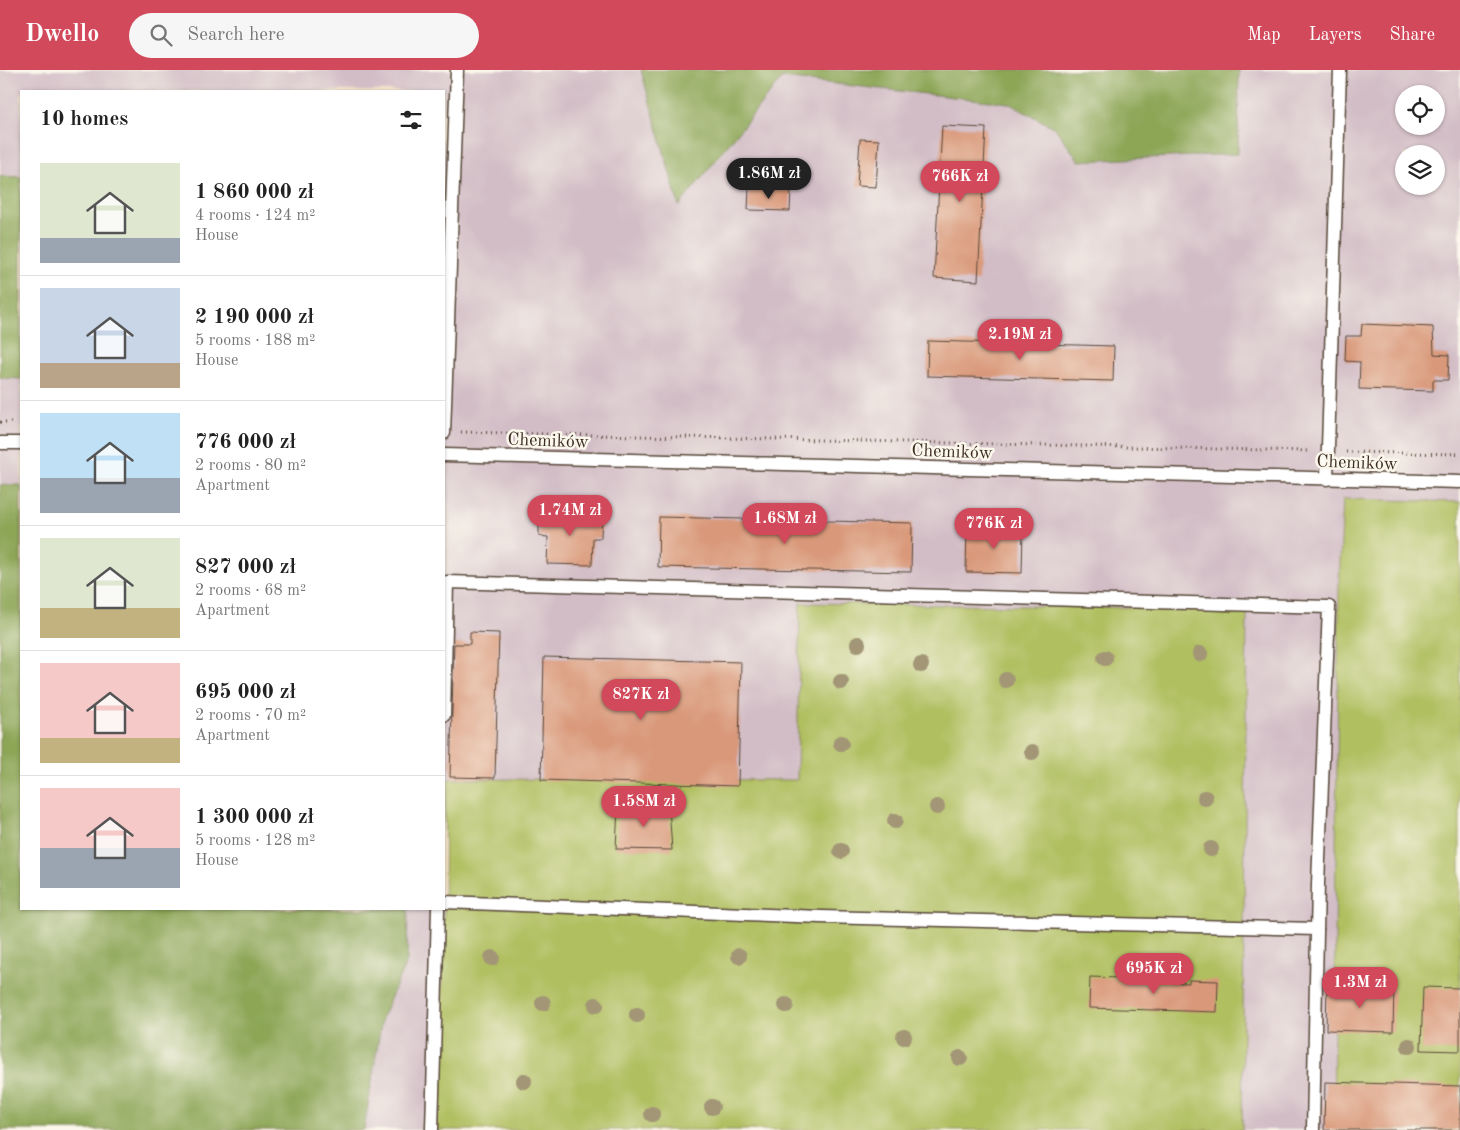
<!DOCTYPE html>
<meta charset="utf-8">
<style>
:root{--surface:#fff;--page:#f6f6f6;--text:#222;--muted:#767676;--line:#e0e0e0;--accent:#d1495b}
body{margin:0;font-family:"Old Standard TT",serif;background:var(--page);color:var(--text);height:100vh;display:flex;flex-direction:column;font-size:19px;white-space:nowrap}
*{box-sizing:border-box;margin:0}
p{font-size:16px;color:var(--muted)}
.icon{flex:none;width:28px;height:28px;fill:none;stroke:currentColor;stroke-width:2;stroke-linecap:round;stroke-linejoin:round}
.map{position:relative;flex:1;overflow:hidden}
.sheet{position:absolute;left:20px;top:20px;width:425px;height:820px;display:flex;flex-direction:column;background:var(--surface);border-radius:0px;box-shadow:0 1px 4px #0004}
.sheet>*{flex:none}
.controls{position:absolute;left:1395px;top:15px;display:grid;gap:10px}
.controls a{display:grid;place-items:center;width:50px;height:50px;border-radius:50%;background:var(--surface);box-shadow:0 1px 4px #0004;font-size:25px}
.price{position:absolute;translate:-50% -42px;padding:0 11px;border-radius:18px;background:var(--accent);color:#fff;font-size:16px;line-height:32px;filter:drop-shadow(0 1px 2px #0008)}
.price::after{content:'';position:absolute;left:50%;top:30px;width:15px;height:11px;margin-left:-8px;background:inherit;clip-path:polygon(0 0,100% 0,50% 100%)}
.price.on{background:#222;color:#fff}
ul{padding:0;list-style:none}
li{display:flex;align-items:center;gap:15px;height:125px;padding:0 20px}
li+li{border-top:1px solid var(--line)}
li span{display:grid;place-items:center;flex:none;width:140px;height:100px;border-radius:0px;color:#555}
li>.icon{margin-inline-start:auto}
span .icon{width:60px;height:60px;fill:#fffc;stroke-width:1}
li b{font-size:21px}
h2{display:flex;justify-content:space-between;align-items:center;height:60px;padding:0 20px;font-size:21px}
header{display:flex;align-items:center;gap:30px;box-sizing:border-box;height:70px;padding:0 25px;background:var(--accent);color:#fff}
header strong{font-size:24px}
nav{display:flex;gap:28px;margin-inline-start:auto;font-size:18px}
.search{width:350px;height:45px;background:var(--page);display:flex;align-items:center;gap:12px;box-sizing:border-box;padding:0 18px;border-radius:28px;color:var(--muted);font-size:19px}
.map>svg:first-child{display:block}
.industrial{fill:#d2bdc6;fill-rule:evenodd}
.green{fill:#b0bf61;stroke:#767440}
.forest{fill:#8ca657;stroke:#64683a}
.building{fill:#d99879}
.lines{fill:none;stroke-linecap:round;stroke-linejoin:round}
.service-casing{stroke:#574638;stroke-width:15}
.path{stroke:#574638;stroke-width:3;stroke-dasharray:1 4;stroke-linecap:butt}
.service{stroke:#fff;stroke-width:12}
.tree{fill:#a29676}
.labels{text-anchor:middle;stroke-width:5;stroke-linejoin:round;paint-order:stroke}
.street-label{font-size:18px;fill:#3b2a1e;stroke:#fbf7ec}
</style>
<header>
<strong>Dwello</strong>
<div class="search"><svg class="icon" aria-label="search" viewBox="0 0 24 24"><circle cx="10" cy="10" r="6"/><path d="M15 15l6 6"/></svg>Search here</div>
<nav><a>Map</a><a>Layers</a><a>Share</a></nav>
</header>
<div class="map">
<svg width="1460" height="1060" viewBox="0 0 1460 1060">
<rect width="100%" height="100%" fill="#fbf7ec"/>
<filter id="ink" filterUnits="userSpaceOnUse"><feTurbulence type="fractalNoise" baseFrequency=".02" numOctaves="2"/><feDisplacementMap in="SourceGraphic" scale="10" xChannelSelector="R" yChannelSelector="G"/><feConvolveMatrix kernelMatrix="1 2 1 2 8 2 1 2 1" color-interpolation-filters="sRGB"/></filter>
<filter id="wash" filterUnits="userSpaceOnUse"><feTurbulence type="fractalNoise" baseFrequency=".0096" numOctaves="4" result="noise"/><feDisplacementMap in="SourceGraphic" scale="20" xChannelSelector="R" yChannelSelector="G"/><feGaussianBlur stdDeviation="1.12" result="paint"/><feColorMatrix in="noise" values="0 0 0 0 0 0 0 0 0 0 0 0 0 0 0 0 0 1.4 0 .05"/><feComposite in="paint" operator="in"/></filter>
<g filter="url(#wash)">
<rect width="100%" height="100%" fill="#f5e2c8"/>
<!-- industrial -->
<path class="industrial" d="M0,0H1460V1060H0ZM21,21H444V839H21ZM1404,24H1436V56H1404ZM1404,84H1436V116H1404Z"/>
<!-- green -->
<g class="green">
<path d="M1343,429L1460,432V1060H1333L1339,516Z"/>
<path d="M800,533L1247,539L1242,1060H436L444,839L445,709L797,710Z"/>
</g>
<!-- forest -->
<g class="forest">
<path d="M641,0H1239L1238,84L1079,91L1055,58L1008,33L782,8L679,136Z"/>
<path d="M0,106L21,107V309L0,308Z"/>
<path d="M0,415H21V839H408L407,890L382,948L364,1060H0Z"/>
</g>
<g id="blocks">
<!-- building -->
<g class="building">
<path d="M942,56L986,58L978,211L934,208Z"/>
<path d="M860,69L879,70L876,117L857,116Z"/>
<path d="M749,118L791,119L790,141L748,140Z"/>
<path d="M1362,254L1433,257L1434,284L1449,285L1448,310H1433V321L1359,319L1360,292L1345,291L1346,266H1361Z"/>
<path d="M928,271L1114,276L1113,311L927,306Z"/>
<path d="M539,442L602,444L601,468H593L592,495L547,494L548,467L539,466Z"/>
<path d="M659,447L912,453L911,502L658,497Z"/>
<path d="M967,457L1023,459L1022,503L966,502Z"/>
<path d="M470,562L499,563L495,708L450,707L454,574H470Z"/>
<path d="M544,587L741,592L738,716L541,710Z"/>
<path d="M618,736L669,737L672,780L616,779Z"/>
<path d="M1090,907L1119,908V912L1189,913V910L1218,911L1217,942L1089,938Z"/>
<path d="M1327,915L1394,917L1393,962L1326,960Z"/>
<path d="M1423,917L1460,918V981L1421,980Z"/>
<path d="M1325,1012L1460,1016V1060H1324Z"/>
</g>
</g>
</g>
<g filter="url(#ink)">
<use href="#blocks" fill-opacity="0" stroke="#574638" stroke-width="1"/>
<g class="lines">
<!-- service casing -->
<g class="service-casing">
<g id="service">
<path d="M444,363L457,0"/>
<path d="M0,373H21"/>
<path d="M444,385L1460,412"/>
<path d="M1327,409L1340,0"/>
<path d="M444,645L447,512L1329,537L1318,814L1313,1060"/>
<path d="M444,832L821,847L1317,859"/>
<path d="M432,1060L438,839"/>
</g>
</g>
<!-- path -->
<g class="path">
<path d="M0,352H13"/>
<path d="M461,362L1309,381"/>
<path d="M1346,382L1460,384"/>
</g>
<!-- service -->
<use href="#service" class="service"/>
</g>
<!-- trees -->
<g class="tree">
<circle cx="858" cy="574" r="8"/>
<circle cx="1200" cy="584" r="8"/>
<circle cx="1105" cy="588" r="8"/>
<circle cx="921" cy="595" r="8"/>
<circle cx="1006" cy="610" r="8"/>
<circle cx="841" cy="612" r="8"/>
<circle cx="841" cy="673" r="8"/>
<circle cx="1032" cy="682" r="8"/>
<circle cx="1205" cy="728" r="8"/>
<circle cx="937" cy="737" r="8"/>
<circle cx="895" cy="751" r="8"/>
<circle cx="1211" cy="779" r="8"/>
<circle cx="841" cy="781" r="8"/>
<circle cx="739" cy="886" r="8"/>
<circle cx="492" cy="888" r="8"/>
<circle cx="543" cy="933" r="8"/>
<circle cx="596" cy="935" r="8"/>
<circle cx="786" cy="935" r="8"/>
<circle cx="637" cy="945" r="8"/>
<circle cx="904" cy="967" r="8"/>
<circle cx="1409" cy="976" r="8"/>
<circle cx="960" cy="988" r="8"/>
<circle cx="524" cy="1011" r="8"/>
<circle cx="712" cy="1037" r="8"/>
<circle cx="652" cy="1044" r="8"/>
</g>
</g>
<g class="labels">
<!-- street labels -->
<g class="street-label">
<text transform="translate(548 370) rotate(2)" y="6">Chemików</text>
<text transform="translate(952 381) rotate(2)" y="6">Chemików</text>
<text transform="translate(1357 392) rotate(2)" y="6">Chemików</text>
</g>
</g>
</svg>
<div class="controls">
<a><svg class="icon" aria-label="locate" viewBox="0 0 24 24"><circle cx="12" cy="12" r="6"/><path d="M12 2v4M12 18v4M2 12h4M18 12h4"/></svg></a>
<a><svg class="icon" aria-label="layers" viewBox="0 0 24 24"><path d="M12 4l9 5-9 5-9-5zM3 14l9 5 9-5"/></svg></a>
</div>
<b class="price on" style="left:769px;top:130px">1.86M zł</b>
<b class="price" style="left:960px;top:133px">766K zł</b>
<b class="price" style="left:1020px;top:291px">2.19M zł</b>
<b class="price" style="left:570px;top:467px">1.74M zł</b>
<b class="price" style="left:785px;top:475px">1.68M zł</b>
<b class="price" style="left:994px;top:480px">776K zł</b>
<b class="price" style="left:641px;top:651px">827K zł</b>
<b class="price" style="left:644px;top:758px">1.58M zł</b>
<b class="price" style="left:1154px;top:925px">695K zł</b>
<b class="price" style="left:1360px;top:939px">1.3M zł</b>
<section class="sheet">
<h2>10 homes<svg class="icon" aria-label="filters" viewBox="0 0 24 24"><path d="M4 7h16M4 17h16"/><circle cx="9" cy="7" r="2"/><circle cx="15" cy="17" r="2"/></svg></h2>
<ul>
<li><span style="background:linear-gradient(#dfe7d0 75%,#9aa5b1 0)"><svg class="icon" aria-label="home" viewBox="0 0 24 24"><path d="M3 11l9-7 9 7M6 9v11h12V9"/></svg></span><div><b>1 860 000 zł</b><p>4 rooms · 124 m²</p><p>House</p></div></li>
<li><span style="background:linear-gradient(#c9d6e8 75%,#b9a48a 0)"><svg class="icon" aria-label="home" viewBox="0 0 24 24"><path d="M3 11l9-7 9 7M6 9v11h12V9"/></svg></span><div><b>2 190 000 zł</b><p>5 rooms · 188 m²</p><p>House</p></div></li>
<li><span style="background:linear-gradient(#bfe0f5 65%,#9aa5b1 0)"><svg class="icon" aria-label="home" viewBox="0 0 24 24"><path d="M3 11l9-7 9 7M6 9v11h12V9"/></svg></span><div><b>776 000 zł</b><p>2 rooms · 80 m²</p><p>Apartment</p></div></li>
<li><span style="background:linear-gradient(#dfe7d0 70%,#c2b280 0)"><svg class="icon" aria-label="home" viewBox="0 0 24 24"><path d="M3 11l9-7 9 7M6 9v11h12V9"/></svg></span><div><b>827 000 zł</b><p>2 rooms · 68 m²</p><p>Apartment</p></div></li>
<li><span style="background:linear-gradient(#f6c9c9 75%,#c2b280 0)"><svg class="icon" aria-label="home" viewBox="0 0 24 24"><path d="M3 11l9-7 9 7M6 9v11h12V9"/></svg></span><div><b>695 000 zł</b><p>2 rooms · 70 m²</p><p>Apartment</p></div></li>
<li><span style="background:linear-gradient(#f6c9c9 60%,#9aa5b1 0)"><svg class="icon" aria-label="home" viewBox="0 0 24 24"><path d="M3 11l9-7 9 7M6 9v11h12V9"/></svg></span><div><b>1 300 000 zł</b><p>5 rooms · 128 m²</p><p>House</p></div></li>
</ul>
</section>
</div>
